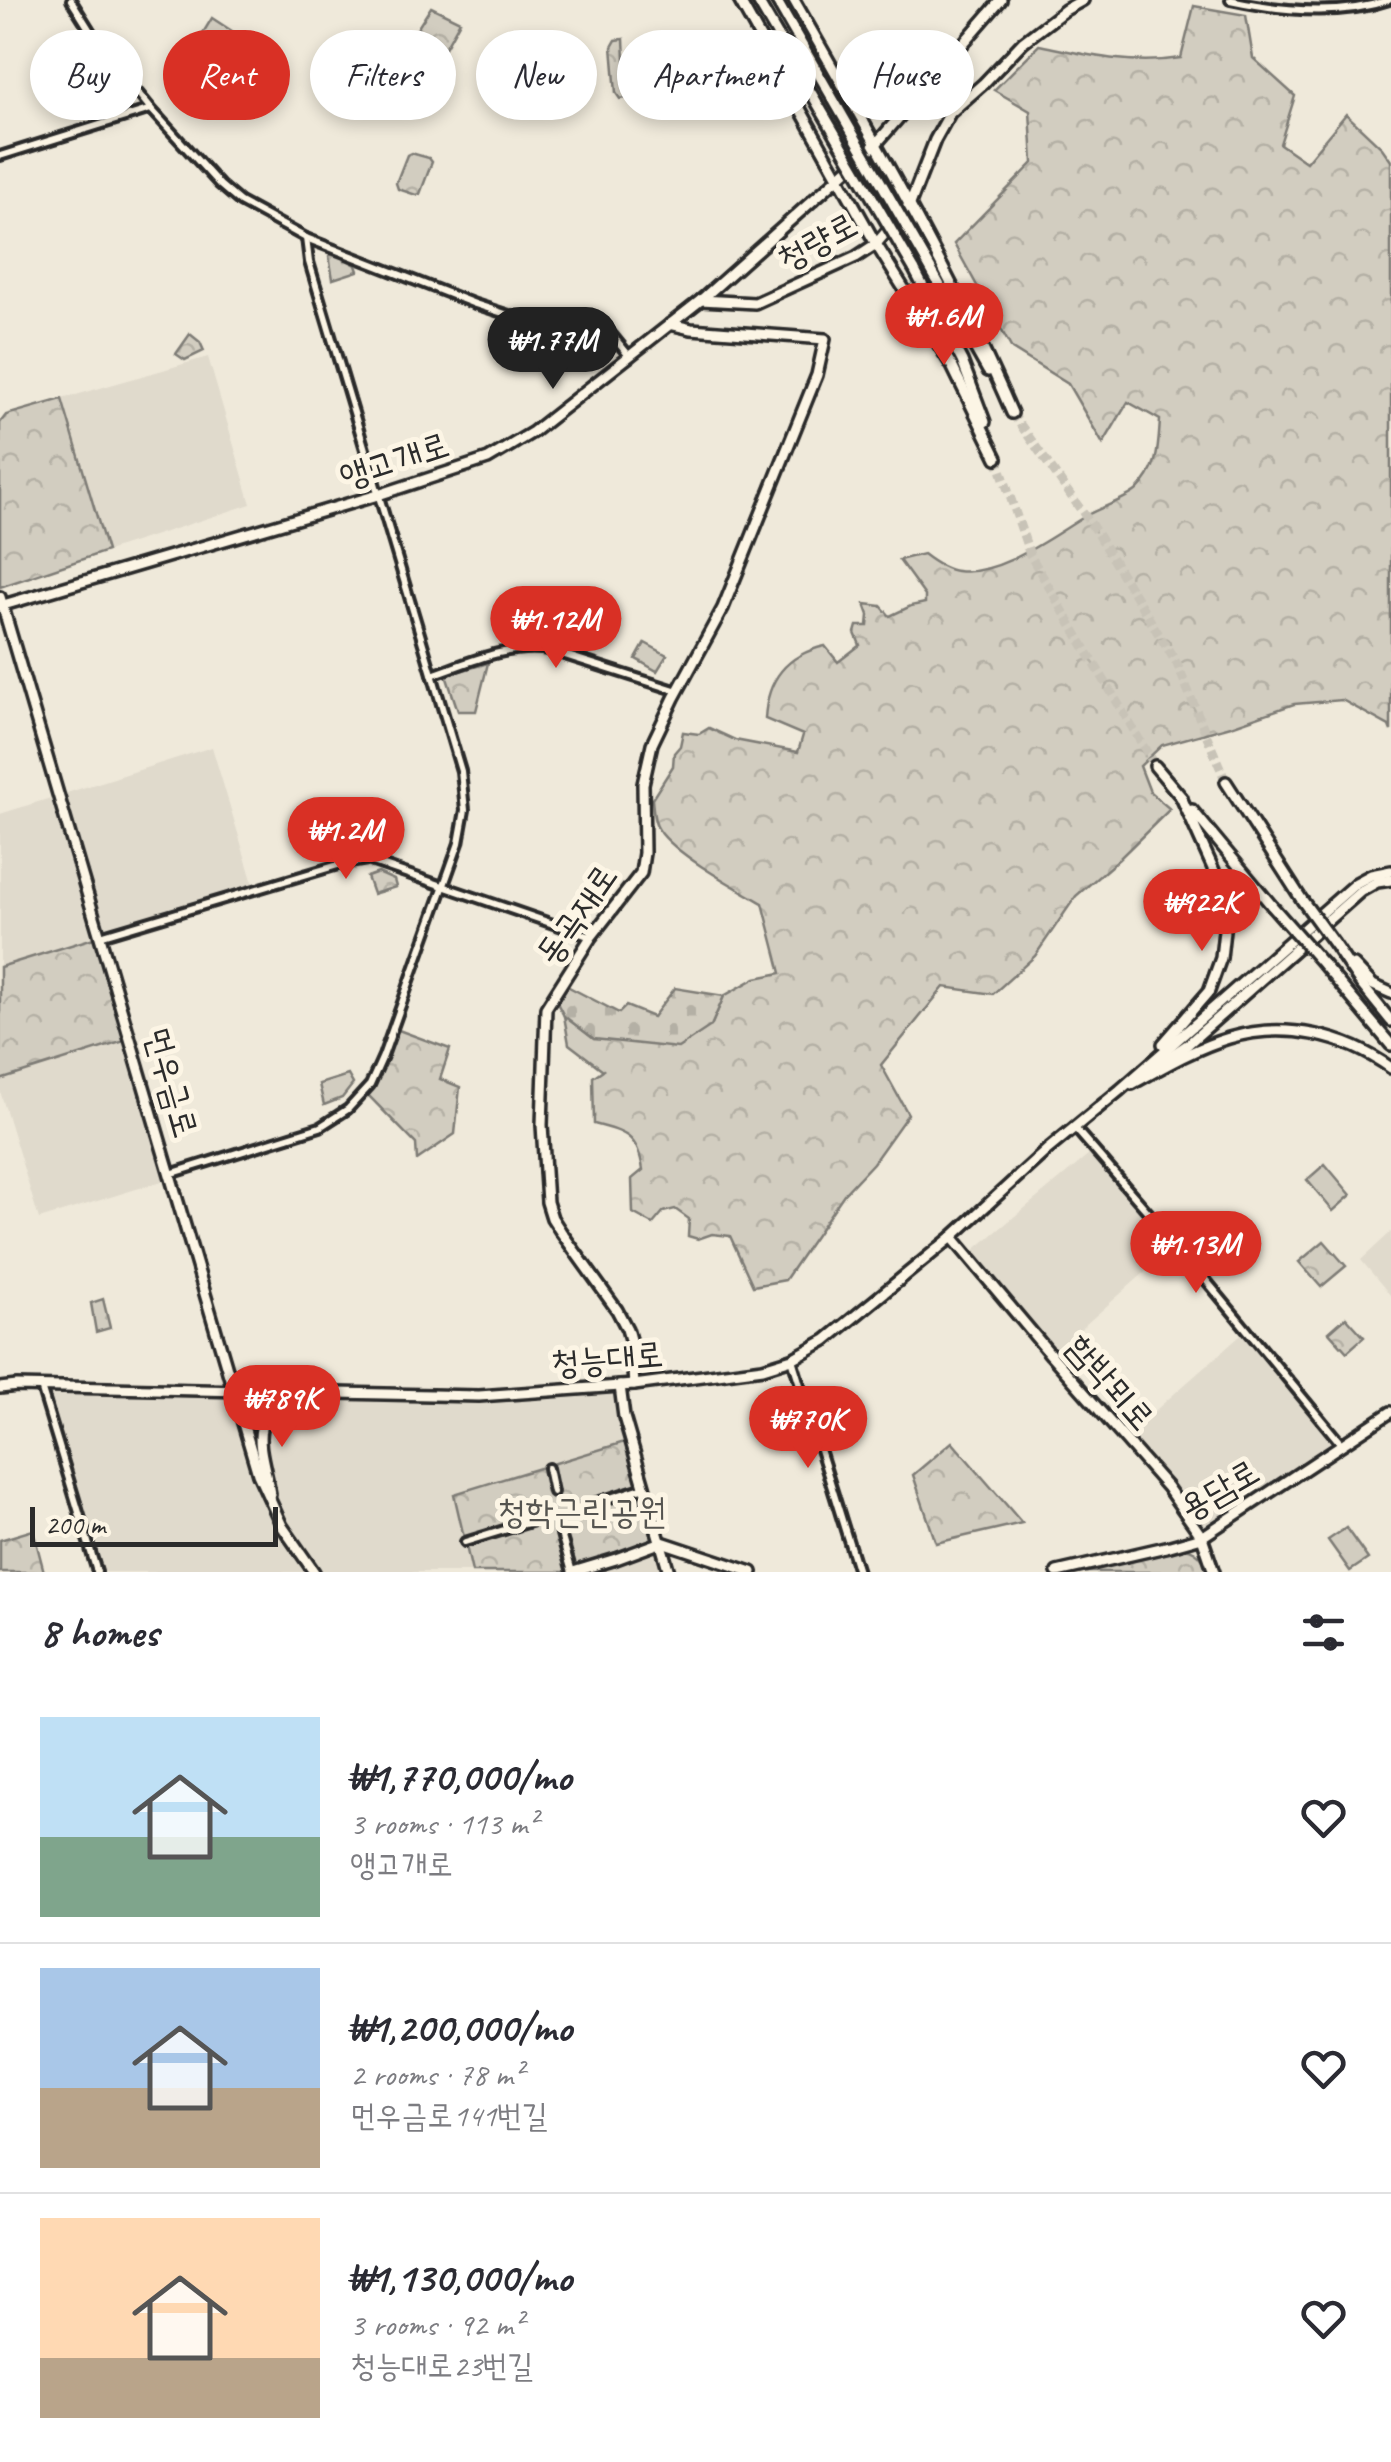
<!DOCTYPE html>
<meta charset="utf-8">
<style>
:root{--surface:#fff;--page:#f7f7f7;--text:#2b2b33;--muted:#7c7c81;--line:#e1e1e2;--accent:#d93025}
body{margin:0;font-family:Caveat,"Poor Story",sans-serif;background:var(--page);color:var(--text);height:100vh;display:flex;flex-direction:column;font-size:38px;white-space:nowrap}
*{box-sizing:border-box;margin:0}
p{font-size:32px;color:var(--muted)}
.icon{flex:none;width:55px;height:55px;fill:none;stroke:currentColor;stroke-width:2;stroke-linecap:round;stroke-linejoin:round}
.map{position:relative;height:1572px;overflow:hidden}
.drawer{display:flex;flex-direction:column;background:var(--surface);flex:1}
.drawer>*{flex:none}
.top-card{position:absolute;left:30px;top:30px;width:1332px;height:90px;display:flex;gap:20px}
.scale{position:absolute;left:30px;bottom:25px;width:248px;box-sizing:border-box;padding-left:10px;border:5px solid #2b2b2b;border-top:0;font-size:28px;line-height:35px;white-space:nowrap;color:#2b2b2b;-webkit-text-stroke:8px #fcf5e5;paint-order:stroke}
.price{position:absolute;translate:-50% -85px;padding:0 22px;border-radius:35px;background:var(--accent);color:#fff;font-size:32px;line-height:65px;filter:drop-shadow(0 2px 5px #0008)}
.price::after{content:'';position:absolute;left:50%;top:60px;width:30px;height:22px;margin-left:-15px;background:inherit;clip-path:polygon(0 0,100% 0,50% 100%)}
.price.selected{background:#222;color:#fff}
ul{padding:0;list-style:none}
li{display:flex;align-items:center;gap:30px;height:250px;padding:0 40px}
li+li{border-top:2px solid var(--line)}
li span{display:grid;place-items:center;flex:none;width:280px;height:200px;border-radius:0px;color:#555}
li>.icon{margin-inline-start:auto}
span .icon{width:120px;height:120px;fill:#fffc;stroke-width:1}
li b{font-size:42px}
h2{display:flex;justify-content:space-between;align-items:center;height:120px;padding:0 40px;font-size:42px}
.pill{padding:0 35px;border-radius:45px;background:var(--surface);box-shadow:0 5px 15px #0003;font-size:35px;line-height:90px}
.pill.selected{background:var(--accent);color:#fff}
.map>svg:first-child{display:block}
.built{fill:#e0dacc}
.grass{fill:#d2cdc0;stroke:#7e7c76;stroke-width:2.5}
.forest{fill:url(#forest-crowns);stroke:#7e7c76;stroke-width:2.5}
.cemetery{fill:url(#cemetery-stones);stroke:#7e7c76;stroke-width:2.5}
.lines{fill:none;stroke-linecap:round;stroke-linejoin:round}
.secondary-tunnel{stroke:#c8c3b7;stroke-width:9;stroke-dasharray:9 4.5;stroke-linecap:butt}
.street-casing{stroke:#2b2b2b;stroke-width:14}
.secondary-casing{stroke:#2b2b2b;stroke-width:16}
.street{stroke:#fcf5e5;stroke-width:6}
.secondary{stroke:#fcf5e5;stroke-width:9}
.secondary-bridge-casing{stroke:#2b2b2b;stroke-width:16;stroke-linecap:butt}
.secondary-bridge{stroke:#fcf5e5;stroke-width:9}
.labels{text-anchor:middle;stroke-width:10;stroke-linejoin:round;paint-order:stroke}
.street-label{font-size:35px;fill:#2b2b2b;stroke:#fcf5e5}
.park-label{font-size:35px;fill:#555450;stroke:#fcf5e5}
</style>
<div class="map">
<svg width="1391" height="1572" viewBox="0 0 1391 1572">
<defs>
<pattern id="forest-crowns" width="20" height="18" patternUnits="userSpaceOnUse" patternTransform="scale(2.5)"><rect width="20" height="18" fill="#d2cdc0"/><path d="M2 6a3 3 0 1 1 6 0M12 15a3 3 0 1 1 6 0" fill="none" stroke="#b4b0a5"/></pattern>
<pattern id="cemetery-stones" width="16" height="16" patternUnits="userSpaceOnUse" patternTransform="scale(2.5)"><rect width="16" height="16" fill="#d2cdc0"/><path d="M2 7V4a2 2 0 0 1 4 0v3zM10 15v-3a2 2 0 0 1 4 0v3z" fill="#b4b0a5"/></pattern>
</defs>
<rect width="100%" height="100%" fill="#efe9da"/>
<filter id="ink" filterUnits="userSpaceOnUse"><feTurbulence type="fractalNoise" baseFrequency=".01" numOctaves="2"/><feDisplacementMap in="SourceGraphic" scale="20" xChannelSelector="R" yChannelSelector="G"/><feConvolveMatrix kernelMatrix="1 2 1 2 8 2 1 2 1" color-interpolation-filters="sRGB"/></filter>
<g filter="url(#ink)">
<!-- built -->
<g class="built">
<path d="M208,357L251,504L107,551L62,399Z"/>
<path d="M212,747L255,890L0,967V814Z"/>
<path d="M131,1039L172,1178L39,1219L0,1091V1080Z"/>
<path d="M1095,1150L1177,1244L1051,1355L968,1255Z"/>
<path d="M1391,1232V1296L1361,1260Z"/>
<path d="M1248,1329L1342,1445L1202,1537L1124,1438Z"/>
<path d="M41,1386L346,1393L620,1386L670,1572H96Z"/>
</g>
<!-- grass -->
<path class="grass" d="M1325,1164L1351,1195L1333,1211L1307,1180Z"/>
<!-- forest -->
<g class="forest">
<path d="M1194,6L1246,15L1253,58L1295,96L1280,144L1306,162L1346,114L1382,148L1391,161V731L1389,726L1342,700L1294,704L1231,726L1162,745L1140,766L1150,792L1170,809L1119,859L1076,896L1035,956L993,994L944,987L881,1065L908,1114L873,1163L844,1194L785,1280L753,1286L730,1236L712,1234L698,1239L688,1236L689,1219L675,1209L663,1212L653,1224L633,1213L632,1179L643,1170C638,1135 625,1132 594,1124L593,1077L603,1070L569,1044L564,1016L594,1039L711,1026L724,996L756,978L781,973L763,903C735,887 676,855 659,830C653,822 653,809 652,799L673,766L674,753L680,746L683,732L699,734L709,728L735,740L798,752L803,735L765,719C767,679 786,655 825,646L838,662L860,645L855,633L857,626H868L869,615L865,604L881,606L890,616L911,606L925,603V596L899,560L923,554C932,561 946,570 957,571C1000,577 1053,535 1089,514C1102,507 1127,499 1137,490C1159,468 1158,448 1160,420L1128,402L1103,444L1068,384L1012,349L954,244L1033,163L1030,111L994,90L1039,45C1088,55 1131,66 1181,58Z"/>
<path d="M431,7L460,21L437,62L411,48L408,43Z"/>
<path d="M212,18L258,48L227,96L189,56Z"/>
<path d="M624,39L627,98L620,99L616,93L612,47L616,40Z"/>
<path d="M107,71L123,82L130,91L119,108L94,91Z"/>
<path d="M411,153L429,158L432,162L420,194L416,195L398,189L396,183L407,155Z"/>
<path d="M333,253L356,265L358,271L333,279L329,256Z"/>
<path d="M190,334L200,342L204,351L185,360L176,354Z"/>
<path d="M62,399L107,551L0,587V423L6,415Z"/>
<path d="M645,643L667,655L657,671L636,659Z"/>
<path d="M488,663L476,711H458L446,675Z"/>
<path d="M378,873L394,880L396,887L373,894L367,877Z"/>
<path d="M100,936L131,1039L0,1080V967Z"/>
<path d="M393,1028L450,1049L440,1079L460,1087L455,1134L417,1160L416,1144L364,1091Z"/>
<path d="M348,1075L353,1084L342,1098L324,1105L319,1084Z"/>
<path d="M1324,1241L1346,1266L1321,1287L1299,1262Z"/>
<path d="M103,1299L110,1328L96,1332L91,1303Z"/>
<path d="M1346,1317L1364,1337L1347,1352L1329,1332Z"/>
<path d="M631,1440L662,1542L567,1572H472L454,1494Z"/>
<path d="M952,1442L1022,1523L936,1543L913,1475Z"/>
<path d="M1346,1528L1368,1559L1350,1571L1328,1540Z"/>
<path d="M33,1530L44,1572H0V1540Z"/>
<path d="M1170,1546C1191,1547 1202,1551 1208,1572H1057Z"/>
</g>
<!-- cemetery -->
<path class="cemetery" d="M567,986L619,1013L626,1006L653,1017L675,988L724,996L711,1026L678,1048L594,1039L564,1016L556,1001Z"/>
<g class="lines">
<!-- secondary-tunnel -->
<g class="secondary-tunnel">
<path d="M1012,413L1091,524L1177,664L1226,782"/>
<path d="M997,458L1030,555L1155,766"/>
</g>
<!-- street casing -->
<g class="street-casing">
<g id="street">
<path d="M71,0L99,45L151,109L220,185L240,202L306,238L475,304L518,318L612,335L630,357"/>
<path d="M1230,0C1281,11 1339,17 1389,0"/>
<path d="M0,156L151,109"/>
<path d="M432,675C470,662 508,644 549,650L678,691"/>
<path d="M100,936L338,865L367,860L591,937"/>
<path d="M1074,1127L1181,1250L1342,1445"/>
<path d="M170,1174L320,1127L348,1109L370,1085L383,1056L459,843L465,810L461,771L309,262L306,238"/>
<path d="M792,1359L858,1572"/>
<path d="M41,1387L97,1572"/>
<path d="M548,1468L553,1492"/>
<path d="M578,1508L645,1487"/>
<path d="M561,1534L572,1572"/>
<path d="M465,1542L537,1520"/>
</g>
</g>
<!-- secondary casing -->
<g class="secondary-casing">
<g id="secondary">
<path d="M739,0L876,244L952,366L997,458"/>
<path d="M794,0C871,135 950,269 1012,413"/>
<path d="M925,259L988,371"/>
<path d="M914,269L962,361L985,422"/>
<path d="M701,300L755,303L856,257L876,244L910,204L935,140L950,113L983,84L1023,42L1065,10L1083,0"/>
<path d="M0,597L258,1474L282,1526L314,1572"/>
<path d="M0,606L378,495L488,459L533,432L701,300L876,144L1001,0"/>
<path d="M1155,766L1182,798"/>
<path d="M1226,782L1302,900"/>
<path d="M1192,810L1272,906"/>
<path d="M1334,944L1361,984L1391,1021"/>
<path d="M1323,964L1391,1045"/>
<path d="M1354,965L1373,985L1391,993"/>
<path d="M1163,1044L1209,991L1221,958L1225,921L1220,884L1181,797"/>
<path d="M1147,1072L1187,1045L1361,891L1377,882L1391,880"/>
<path d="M1132,1084C1163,1067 1195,1048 1229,1038C1284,1021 1345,1035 1391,1068"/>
<path d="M952,1237L1051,1355L1167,1487L1202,1537L1214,1572"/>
<path d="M634,1385L631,1343L627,1329L617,1310L561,1232L552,1218L547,1202L542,1125L546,1008L591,937L641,873L644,853L643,784L652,744L674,698L723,608L817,375L825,339L691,329L670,324"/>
<path d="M620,1386L624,1417L669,1572"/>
<path d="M0,1388L17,1386L479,1396L634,1385L763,1368L792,1359L826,1340L952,1237L1047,1150L1120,1090L1356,883L1371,875L1391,871"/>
<path d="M270,1494C262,1449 243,1417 296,1393"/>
<path d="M573,1572L616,1559L662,1542L752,1572"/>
<path d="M1057,1572L1170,1546L1202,1537L1391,1412"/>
</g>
</g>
<!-- street -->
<use href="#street" class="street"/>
<!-- secondary -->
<use href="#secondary" class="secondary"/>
<!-- secondary-bridge casing -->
<g class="secondary-bridge-casing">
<g id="secondary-bridge">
<path d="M757,0L914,269"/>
<path d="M776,0L925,259"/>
<path d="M1302,900L1334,944"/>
<path d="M1272,906L1323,964"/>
</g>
</g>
<!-- secondary-bridge -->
<use href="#secondary-bridge" class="secondary-bridge"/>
</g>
</g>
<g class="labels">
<!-- street labels -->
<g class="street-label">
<text transform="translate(817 241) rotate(-28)" y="12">청량로</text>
<text transform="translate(394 460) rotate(-18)" y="12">앵고개로</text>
<text transform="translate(576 914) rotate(-55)" y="12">동곡재로</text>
<text transform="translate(172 1082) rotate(74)" y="12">먼우금로</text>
<text transform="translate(607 1358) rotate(-5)" y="12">청능대로</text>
<text transform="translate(1111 1382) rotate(49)" y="12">함박뫼로</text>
<text transform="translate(1219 1489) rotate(-30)" y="12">용담로</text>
</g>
<!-- park labels -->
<g class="park-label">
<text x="582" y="1523">청학근린공원</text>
</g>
</g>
</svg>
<div class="scale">200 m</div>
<b class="price" style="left:944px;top:368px">₩1.6M</b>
<b class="price selected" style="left:553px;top:392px">₩1.77M</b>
<b class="price" style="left:556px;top:671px">₩1.12M</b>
<b class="price" style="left:346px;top:882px">₩1.2M</b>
<b class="price" style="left:1202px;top:954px">₩922K</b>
<b class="price" style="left:1196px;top:1296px">₩1.13M</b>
<b class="price" style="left:282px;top:1450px">₩789K</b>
<b class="price" style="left:808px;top:1471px">₩770K</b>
<div class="top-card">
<a class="pill">Buy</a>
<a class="pill selected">Rent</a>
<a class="pill">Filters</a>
<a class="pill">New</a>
<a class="pill">Apartment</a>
<a class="pill">House</a>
</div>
</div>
<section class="drawer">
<h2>8 homes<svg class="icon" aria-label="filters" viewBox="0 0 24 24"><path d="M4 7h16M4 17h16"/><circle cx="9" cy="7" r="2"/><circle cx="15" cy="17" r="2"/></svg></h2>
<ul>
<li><span style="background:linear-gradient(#bfe0f5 60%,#7fa58c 0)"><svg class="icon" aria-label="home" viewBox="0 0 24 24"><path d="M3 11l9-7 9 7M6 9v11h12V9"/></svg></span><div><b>₩1,770,000/mo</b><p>3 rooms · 113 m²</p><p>앵고개로</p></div><svg class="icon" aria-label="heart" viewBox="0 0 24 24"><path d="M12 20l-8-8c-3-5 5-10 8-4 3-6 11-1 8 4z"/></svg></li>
<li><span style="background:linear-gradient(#a9c7e8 60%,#b9a48a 0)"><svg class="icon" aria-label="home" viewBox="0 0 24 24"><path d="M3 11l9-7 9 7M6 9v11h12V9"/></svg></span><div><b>₩1,200,000/mo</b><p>2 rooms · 78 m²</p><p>먼우금로141번길</p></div><svg class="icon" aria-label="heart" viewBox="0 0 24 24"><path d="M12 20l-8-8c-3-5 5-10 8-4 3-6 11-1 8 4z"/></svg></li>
<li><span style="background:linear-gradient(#ffd9b3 70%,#b9a48a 0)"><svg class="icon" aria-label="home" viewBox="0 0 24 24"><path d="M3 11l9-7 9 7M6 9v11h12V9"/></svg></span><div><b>₩1,130,000/mo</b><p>3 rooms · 92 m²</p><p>청능대로23번길</p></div><svg class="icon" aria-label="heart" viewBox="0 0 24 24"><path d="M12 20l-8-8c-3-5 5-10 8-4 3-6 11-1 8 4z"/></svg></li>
</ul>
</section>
